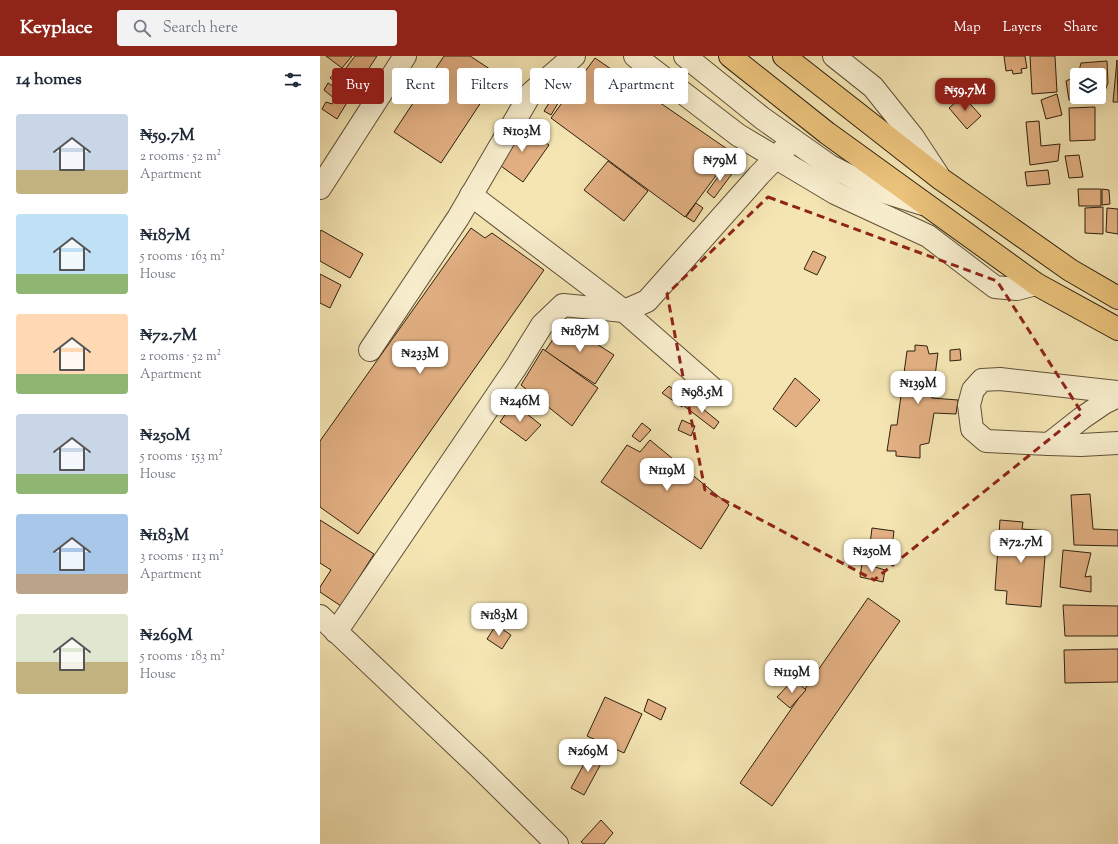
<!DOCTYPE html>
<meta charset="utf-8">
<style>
:root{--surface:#fff;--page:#f2f2f3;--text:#1f2937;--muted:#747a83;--accent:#8f2418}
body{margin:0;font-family:"Sorts Mill Goudy",serif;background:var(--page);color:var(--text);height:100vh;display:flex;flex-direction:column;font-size:15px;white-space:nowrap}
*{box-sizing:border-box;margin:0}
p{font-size:13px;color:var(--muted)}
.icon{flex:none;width:22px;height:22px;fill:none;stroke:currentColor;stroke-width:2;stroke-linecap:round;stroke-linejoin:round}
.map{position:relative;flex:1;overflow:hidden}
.details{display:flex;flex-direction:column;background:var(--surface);width:320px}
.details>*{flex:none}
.hud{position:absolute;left:12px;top:12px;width:380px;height:36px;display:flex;gap:8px}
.fabs{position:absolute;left:750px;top:12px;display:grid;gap:8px}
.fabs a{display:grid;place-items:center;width:36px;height:36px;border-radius:4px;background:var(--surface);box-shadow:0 4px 16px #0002;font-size:20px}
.price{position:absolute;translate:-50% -34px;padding:0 9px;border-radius:8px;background:#fff;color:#222;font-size:13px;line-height:26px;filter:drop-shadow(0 1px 2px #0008)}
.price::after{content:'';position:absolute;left:50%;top:24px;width:12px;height:9px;margin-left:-6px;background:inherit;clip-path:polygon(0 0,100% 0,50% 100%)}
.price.current{background:var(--accent);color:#fff}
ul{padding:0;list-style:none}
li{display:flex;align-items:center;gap:12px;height:100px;padding:0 16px}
li span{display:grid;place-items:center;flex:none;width:112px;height:80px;border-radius:4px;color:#555}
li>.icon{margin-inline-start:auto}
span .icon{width:48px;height:48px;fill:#fffc;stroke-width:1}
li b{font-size:17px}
h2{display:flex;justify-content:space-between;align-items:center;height:48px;padding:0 16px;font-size:17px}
.pill{padding:0 14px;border-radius:4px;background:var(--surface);box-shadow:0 4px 16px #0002;font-size:14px;line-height:36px}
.pill.current{background:var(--accent);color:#fff}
header{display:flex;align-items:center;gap:24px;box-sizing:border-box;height:56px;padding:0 20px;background:var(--accent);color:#fff}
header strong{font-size:19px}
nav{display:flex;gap:22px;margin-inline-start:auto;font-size:14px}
.search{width:280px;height:36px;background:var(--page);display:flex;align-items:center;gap:10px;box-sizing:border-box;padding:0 14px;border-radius:4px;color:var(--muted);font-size:15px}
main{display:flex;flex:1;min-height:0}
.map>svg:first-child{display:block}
.building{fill:#e2b082;stroke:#2e200f}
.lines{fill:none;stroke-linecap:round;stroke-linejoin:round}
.minor-casing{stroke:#605138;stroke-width:24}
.major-casing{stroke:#2e200f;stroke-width:24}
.minor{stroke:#f8eece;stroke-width:22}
.major{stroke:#eac27a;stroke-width:22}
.marked{fill:none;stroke:#8f2418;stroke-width:3;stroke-dasharray:8 5;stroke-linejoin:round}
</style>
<header>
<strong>Keyplace</strong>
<div class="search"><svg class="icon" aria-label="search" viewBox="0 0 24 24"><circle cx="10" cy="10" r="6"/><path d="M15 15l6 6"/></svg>Search here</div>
<nav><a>Map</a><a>Layers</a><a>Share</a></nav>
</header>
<main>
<section class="details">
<h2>14 homes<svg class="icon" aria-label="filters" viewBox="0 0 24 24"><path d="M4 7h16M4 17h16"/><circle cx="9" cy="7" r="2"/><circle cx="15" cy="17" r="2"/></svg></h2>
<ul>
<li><span style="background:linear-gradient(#c9d6e8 70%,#c2b280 0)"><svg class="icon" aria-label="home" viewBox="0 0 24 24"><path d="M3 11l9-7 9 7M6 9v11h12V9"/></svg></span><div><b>₦59.7M</b><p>2 rooms · 52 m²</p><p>Apartment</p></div></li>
<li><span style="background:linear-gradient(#bfe0f5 75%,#8fb573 0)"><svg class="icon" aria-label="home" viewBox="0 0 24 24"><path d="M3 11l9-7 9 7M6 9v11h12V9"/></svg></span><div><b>₦187M</b><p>5 rooms · 163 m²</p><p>House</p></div></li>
<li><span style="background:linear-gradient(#ffd9b3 75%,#8fb573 0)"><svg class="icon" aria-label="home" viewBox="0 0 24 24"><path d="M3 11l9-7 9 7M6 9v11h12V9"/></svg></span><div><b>₦72.7M</b><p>2 rooms · 52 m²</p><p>Apartment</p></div></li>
<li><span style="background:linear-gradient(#c9d6e8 75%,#8fb573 0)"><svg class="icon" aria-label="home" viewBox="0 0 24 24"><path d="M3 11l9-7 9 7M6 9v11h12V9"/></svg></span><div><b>₦250M</b><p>5 rooms · 153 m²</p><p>House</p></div></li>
<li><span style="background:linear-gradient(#a9c7e8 75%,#b9a48a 0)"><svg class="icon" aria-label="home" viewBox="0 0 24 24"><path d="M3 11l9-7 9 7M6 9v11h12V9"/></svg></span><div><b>₦183M</b><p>3 rooms · 113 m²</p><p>Apartment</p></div></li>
<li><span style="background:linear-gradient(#dfe7d0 60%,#c2b280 0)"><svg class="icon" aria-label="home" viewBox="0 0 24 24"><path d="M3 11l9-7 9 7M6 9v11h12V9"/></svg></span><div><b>₦269M</b><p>5 rooms · 183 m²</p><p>House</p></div></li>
</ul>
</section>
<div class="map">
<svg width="798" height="788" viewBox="0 0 798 788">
<rect width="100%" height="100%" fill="#f4e5b3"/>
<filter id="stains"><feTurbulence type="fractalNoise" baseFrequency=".005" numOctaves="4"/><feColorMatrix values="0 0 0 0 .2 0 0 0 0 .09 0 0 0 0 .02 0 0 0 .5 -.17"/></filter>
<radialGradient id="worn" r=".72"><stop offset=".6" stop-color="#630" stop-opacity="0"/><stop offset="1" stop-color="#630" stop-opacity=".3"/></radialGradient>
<!-- building -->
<g class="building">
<path d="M6,0H32L22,12Z"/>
<path d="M35,0H57L38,29L23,16Z"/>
<path d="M124,0H150L179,19L121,107L74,76Z"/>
<path d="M684,0H705L707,12L701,13L702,17L693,18L692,14L686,15Z"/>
<path d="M710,0H735L737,36L712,38Z"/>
<path d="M275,2L413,97L365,161L231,62Z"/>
<path d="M797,4L798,46H793Z"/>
<path d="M787,5L788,27L781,45L749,44L746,25L757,20V41H779V19H758L761,7Z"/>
<path d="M16,15L37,30L17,63L2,53L6,46L12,48L15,43L4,34L8,27L20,35L22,31L10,22Z"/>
<path d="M244,23L250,27L231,59L224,55Z"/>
<path d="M737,38L742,59L726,63L721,44Z"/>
<path d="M643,40L661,60L647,73L629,52Z"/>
<path d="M775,51V84L750,85L749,52Z"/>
<path d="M719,65L721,90L740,88L738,105L710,109L706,66Z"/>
<path d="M200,69L229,89L203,126L174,105Z"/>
<path d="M759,99L763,121L749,122L745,100Z"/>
<path d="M288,105L328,135L304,165L264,134Z"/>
<path d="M406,110L414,115L394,142L387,136Z"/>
<path d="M728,114L730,128L707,130L705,116Z"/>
<path d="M758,133H781V150H759Z"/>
<path d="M782,133L789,134L790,148L782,149Z"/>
<path d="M376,147L383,152L374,166L366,161Z"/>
<path d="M783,151V178L765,177V152Z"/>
<path d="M787,152L798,153V178L786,176Z"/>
<path d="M151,172L165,182L172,177L224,214L38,478L0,451V385Z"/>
<path d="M1,174L43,198L30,222L0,205V176Z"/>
<path d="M493,195L506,201L497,219L484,213Z"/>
<path d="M0,218L21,229L10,252L0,247Z"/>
<path d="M244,267L294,299L275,328L225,295Z"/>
<path d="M595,289L607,290L609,298L618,297L612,342L638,344L636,358L614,357L609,387L600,389V402L576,400V395H567L571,369H577L587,295H595Z"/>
<path d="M223,293L278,332L252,370L201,329Z"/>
<path d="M640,293L641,304L630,305V294Z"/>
<path d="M475,322L500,344L476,371L453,353Z"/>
<path d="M349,330L366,343L362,351L342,337Z"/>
<path d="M372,344L399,366L394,373L364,350Z"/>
<path d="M193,347L221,369L206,385L180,366Z"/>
<path d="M362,364L375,370L371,380L358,374Z"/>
<path d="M322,367L331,374L320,386L312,380Z"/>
<path d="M330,384L409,449L381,493L281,426L307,389L320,396Z"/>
<path d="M770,438L773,473L798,474V490L754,489L751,439Z"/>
<path d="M0,464L54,498L21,550L0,536V531L11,514L0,507Z"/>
<path d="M680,464L703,466L702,473L727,475L721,551L686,548L687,535L675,534Z"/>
<path d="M552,472L574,475L570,508L548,505Z"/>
<path d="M743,494L771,497L765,521L771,520V536L740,531Z"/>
<path d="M542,507L565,514L563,526L540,521Z"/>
<path d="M548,542L580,565L452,750L420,727Z"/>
<path d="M743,549L798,550V580H745Z"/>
<path d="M176,569L191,579L182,593L167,583Z"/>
<path d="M798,593V626L745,627L744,594Z"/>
<path d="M474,623L486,634L470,652L457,641Z"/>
<path d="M285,641L322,658L304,697L267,680Z"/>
<path d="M328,643L346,652L341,664L324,655Z"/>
<path d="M271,695L284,702L264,739L251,732Z"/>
<path d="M281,764L293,777L284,788H264L261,786Z"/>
</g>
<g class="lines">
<!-- minor casing -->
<g class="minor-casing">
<g id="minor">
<path d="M315,0L418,79L515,137L608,180L675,231L697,233L716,228"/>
<path d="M365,0L442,62L510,110L558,134L603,148"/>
<path d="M514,0L553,31L593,81L618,119"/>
<path d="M0,132L85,0"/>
<path d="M151,139L304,255L392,332"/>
<path d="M50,294L138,162L211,37L254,0"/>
<path d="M798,336L680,323L662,324L653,334L649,349L652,373L666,385L729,388L762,362L784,347L798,340"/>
<path d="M729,388L761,389L798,387"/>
<path d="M0,560L158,710L237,788"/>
<path d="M16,576L196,311L222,269L243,249L304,255L327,245L439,119L473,84"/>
</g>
</g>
<!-- major casing -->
<g class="major-casing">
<g id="major">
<path d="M410,0L507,77L716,228L798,273"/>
<path d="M464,0L621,123L750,214L798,242"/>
</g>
</g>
<!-- minor -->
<use href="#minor" class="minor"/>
<!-- major -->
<use href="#major" class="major"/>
</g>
<!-- marked area -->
<path class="marked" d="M448,141L677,225L762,357L554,524L385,434L347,238Z"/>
<rect width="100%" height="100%" filter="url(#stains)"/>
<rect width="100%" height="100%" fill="url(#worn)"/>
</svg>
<div class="fabs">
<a><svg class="icon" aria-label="layers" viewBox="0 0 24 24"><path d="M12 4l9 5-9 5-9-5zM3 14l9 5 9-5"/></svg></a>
</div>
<b class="price current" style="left:645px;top:56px">₦59.7M</b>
<b class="price" style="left:202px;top:97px">₦103M</b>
<b class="price" style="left:400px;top:126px">₦79M</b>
<b class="price" style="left:260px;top:297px">₦187M</b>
<b class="price" style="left:100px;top:319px">₦233M</b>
<b class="price" style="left:598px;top:349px">₦139M</b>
<b class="price" style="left:382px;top:358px">₦98.5M</b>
<b class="price" style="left:200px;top:367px">₦246M</b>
<b class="price" style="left:347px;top:436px">₦119M</b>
<b class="price" style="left:701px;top:508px">₦72.7M</b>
<b class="price" style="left:552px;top:517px">₦250M</b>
<b class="price" style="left:179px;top:581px">₦183M</b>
<b class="price" style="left:472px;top:638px">₦119M</b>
<b class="price" style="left:268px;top:717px">₦269M</b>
<div class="hud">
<a class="pill current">Buy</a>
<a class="pill">Rent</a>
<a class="pill">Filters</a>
<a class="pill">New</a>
<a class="pill">Apartment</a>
</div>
</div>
</main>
